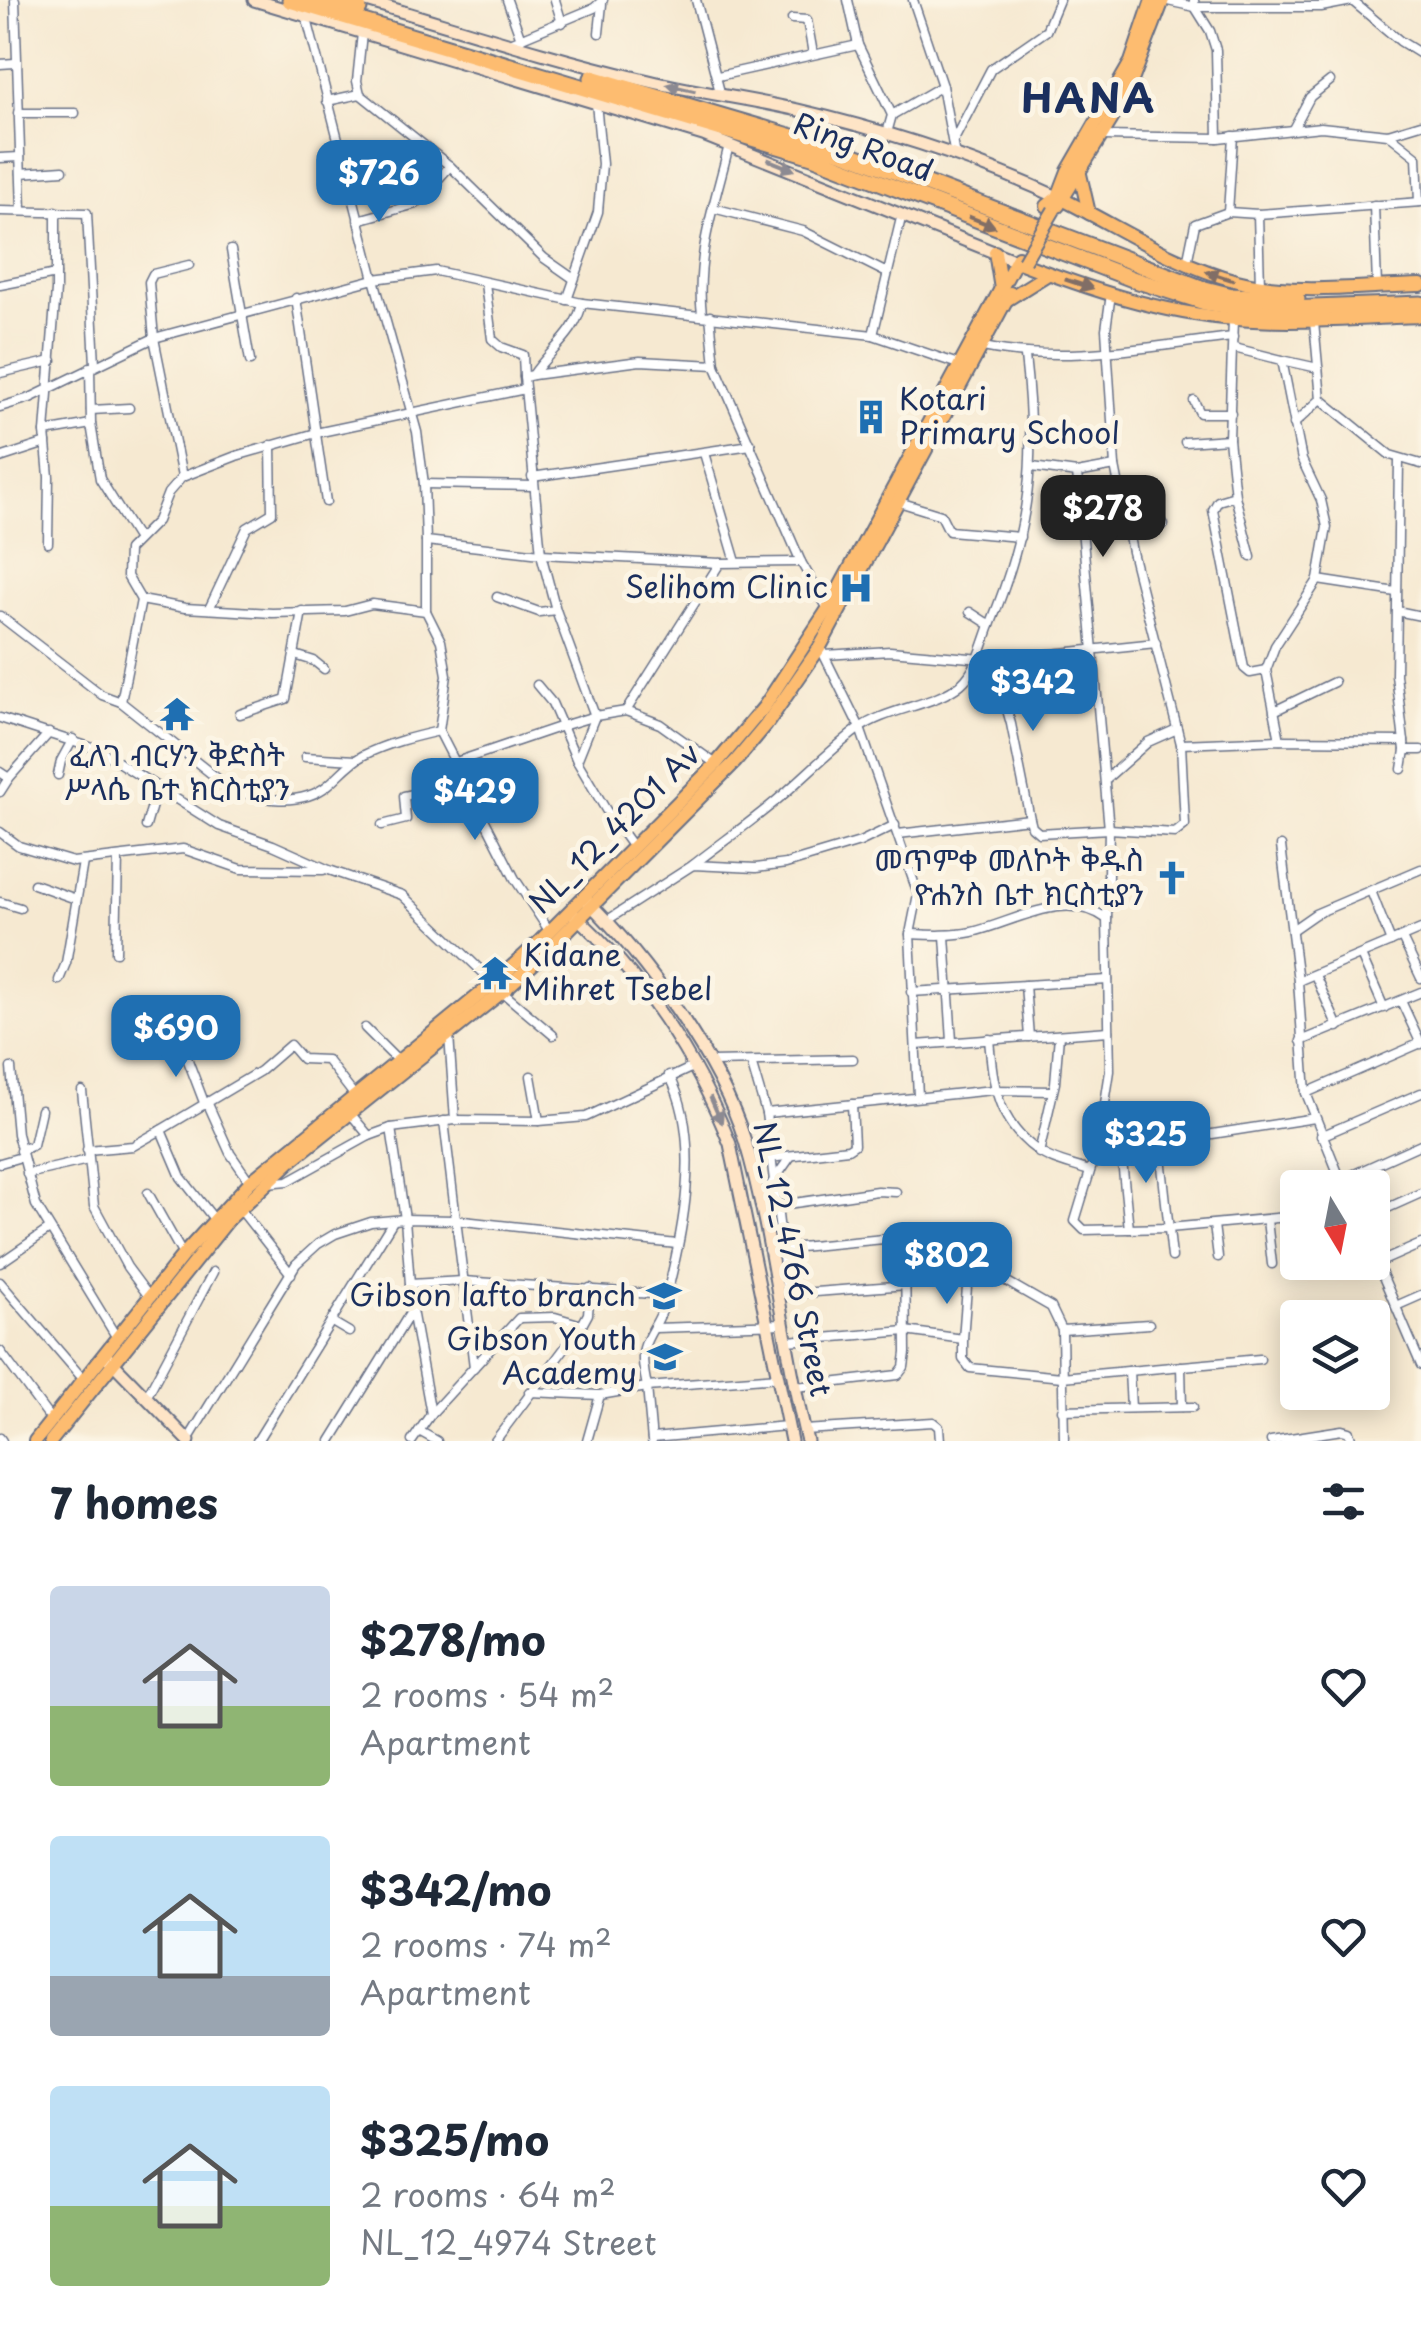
<!DOCTYPE html>
<meta charset="utf-8">
<style>
:root{--surface:#fff;--page:#f6f6f7;--text:#1f2937;--muted:#747a83;--accent:#1f6fb2}
body{margin:0;font-family:"Playpen Sans","Noto Sans Ethiopic",sans-serif;background:var(--page);color:var(--text);height:100vh;display:flex;flex-direction:column;font-size:38px;white-space:nowrap}
*{box-sizing:border-box;margin:0}
p{font-size:32px;color:var(--muted)}
.icon{flex:none;width:55px;height:55px;fill:none;stroke:currentColor;stroke-width:2;stroke-linecap:round;stroke-linejoin:round}
.map{position:relative;height:1441px;overflow:hidden}
.sheet{display:flex;flex-direction:column;background:var(--surface);flex:1}
.sheet>*{flex:none}
.needle{width:65px;rotate:170deg}
.buttons{position:absolute;left:1280px;top:1170px;display:grid;gap:20px}
.buttons a{display:grid;place-items:center;width:110px;height:110px;border-radius:10px;background:var(--surface);box-shadow:0 5px 25px #0003;font-size:50px}
.price{position:absolute;translate:-50% -85px;padding:0 22px;border-radius:20px;background:var(--accent);color:#fff;font-size:32px;line-height:65px;filter:drop-shadow(0 2px 5px #0008)}
.price::after{content:'';position:absolute;left:50%;top:60px;width:30px;height:22px;margin-left:-15px;background:inherit;clip-path:polygon(0 0,100% 0,50% 100%)}
.price.active{background:#222;color:#fff}
ul{padding:0;list-style:none}
li{display:flex;align-items:center;gap:30px;height:250px;padding:0 50px}
li span{display:grid;place-items:center;flex:none;width:280px;height:200px;border-radius:10px;color:#555}
li>.icon{margin-inline-start:auto}
span .icon{width:120px;height:120px;fill:#fffc;stroke-width:1}
li b{font-size:42px}
h2{display:flex;justify-content:space-between;align-items:center;height:120px;padding:0 50px;font-size:42px}
.map>svg:first-child{display:block}
.lines{fill:none;stroke-linecap:round;stroke-linejoin:round}
.street-casing{stroke:#687086;stroke-width:11}
.secondary-casing{stroke:#687086;stroke-width:15}
.primary-casing{stroke:#687086;stroke-width:16}
.highway-casing{stroke:#687086;stroke-width:19}
.street{stroke:#fff;stroke-width:8}
.secondary{stroke:#fee4c6;stroke-width:11}
.primary{stroke:#fdbc70;stroke-width:12}
.highway{stroke:#fdbc70;stroke-width:15}
.primary-bridge-casing{stroke:#687086;stroke-width:16;stroke-linecap:butt}
.primary-bridge{stroke:#fdbc70;stroke-width:12}
.oneway{fill:#8c8a92}
.oneway2{fill:#816e66}
.labels{text-anchor:middle;stroke-width:10;stroke-linejoin:round;paint-order:stroke}
.street-label{font-size:30px;fill:#1b2f5e;stroke:#fcf5e5}
.poi-label{font-size:30px;fill:#1b2f5e;stroke:#fcf5e5;text-anchor:end}
.district-label{font-size:40px;font-weight:bold;letter-spacing:2.5px;fill:#1b2f5e;stroke:#fcf5e5}
</style>
<div class="map">
<svg width="1421" height="1441" viewBox="0 0 1421 1441">
<rect width="100%" height="100%" fill="#fcf5e5"/>
<filter id="ink" filterUnits="userSpaceOnUse"><feTurbulence type="fractalNoise" baseFrequency=".01" numOctaves="2"/><feDisplacementMap in="SourceGraphic" scale="20" xChannelSelector="R" yChannelSelector="G"/><feConvolveMatrix kernelMatrix="1 2 1 2 8 2 1 2 1" color-interpolation-filters="sRGB"/></filter>
<filter id="wash" filterUnits="userSpaceOnUse"><feTurbulence type="fractalNoise" baseFrequency=".0048" numOctaves="4" result="noise"/><feDisplacementMap in="SourceGraphic" scale="40" xChannelSelector="R" yChannelSelector="G"/><feGaussianBlur stdDeviation="2.25" result="paint"/><feColorMatrix in="noise" values="0 0 0 0 0 0 0 0 0 0 0 0 0 0 0 0 0 1.4 0 .05"/><feComposite in="paint" operator="in"/></filter>
<g filter="url(#wash)">
<rect width="100%" height="100%" fill="#f6e9d1"/>
</g>
<g filter="url(#ink)">
<g class="lines">
<!-- street casing -->
<g class="street-casing">
<g id="street">
<path d="M15,0L22,211"/>
<path d="M507,0L521,39"/>
<path d="M555,0L562,23"/>
<path d="M696,0L721,96"/>
<path d="M848,0L858,45L892,115L887,133"/>
<path d="M913,0L942,86L955,156"/>
<path d="M1163,0L1195,7L1210,31L1216,50L1218,138"/>
<path d="M1194,0L1195,7H1321L1352,1"/>
<path d="M1351,0L1400,41L1421,54"/>
<path d="M306,15L374,279L436,271L582,303L873,335L961,365"/>
<path d="M792,19L807,20L813,54"/>
<path d="M362,33L357,81L360,94L450,166L544,258L574,279"/>
<path d="M599,33L602,4"/>
<path d="M510,43L594,8L603,0"/>
<path d="M0,64L15,63"/>
<path d="M718,76L858,45"/>
<path d="M327,101L360,94"/>
<path d="M18,113H75"/>
<path d="M892,115L942,86"/>
<path d="M1293,129L1310,97L1330,81"/>
<path d="M1388,134L1417,157L1419,202"/>
<path d="M1102,136L1218,138L1321,127L1388,134L1421,124"/>
<path d="M954,140L991,69L1046,31L1059,0"/>
<path d="M0,158L20,157"/>
<path d="M21,173L63,170"/>
<path d="M1374,205L1377,286"/>
<path d="M713,208L803,231L887,273"/>
<path d="M0,211L87,213L95,364"/>
<path d="M1228,212L1233,136"/>
<path d="M1258,214L1260,286"/>
<path d="M358,220L416,204L450,166"/>
<path d="M231,250L250,361"/>
<path d="M1187,263L1195,224L1228,212L1258,214L1421,202"/>
<path d="M485,283L492,339L501,347L523,355L524,377"/>
<path d="M0,285L56,274"/>
<path d="M296,298L326,502"/>
<path d="M567,300L598,212L602,164L596,103"/>
<path d="M582,303C576,335 550,349 533,375L524,377L541,554L720,563L801,562"/>
<path d="M702,315C695,256 715,203 729,145"/>
<path d="M710,316L715,365"/>
<path d="M1233,319L1229,439L1235,496L1218,501L1213,510L1244,668L1250,673L1266,670"/>
<path d="M1314,322L1321,399"/>
<path d="M873,335L902,214"/>
<path d="M983,347C1065,364 1150,346 1233,337"/>
<path d="M1234,348L1282,360L1302,460L1321,500L1327,527L1318,580L1275,646L1266,670L1280,740"/>
<path d="M1282,360L1318,368"/>
<path d="M90,367L91,424L100,479L137,538"/>
<path d="M0,373L52,361"/>
<path d="M533,375L640,361L715,365L801,562L828,609"/>
<path d="M525,389L316,433L236,456L182,477L168,493L157,521L128,550L127,576L141,600L185,608L272,613L345,611L372,604L426,611L441,641L447,675L439,731L515,879L550,932"/>
<path d="M1321,399L1390,455L1421,464"/>
<path d="M1194,401L1200,413H1231"/>
<path d="M0,407L30,398L154,338L374,279L417,432L424,484L426,541L541,554L556,610L595,716L626,711L660,724L716,764"/>
<path d="M91,410L129,408"/>
<path d="M1294,424L1321,399"/>
<path d="M45,432L91,424"/>
<path d="M1185,442L1229,439"/>
<path d="M704,453L736,562"/>
<path d="M0,458L46,443"/>
<path d="M1399,460L1396,675L1405,750H1421"/>
<path d="M1032,467L1077,473L1115,466"/>
<path d="M1077,473L1109,829L1107,919L1110,1071L1099,1142L1075,1221L1084,1230L1169,1228L1298,1216"/>
<path d="M182,477L154,338L149,282L153,274L189,265"/>
<path d="M532,477L751,445"/>
<path d="M424,484L533,486"/>
<path d="M1235,496L1251,557"/>
<path d="M899,502L941,515L949,531L1020,537"/>
<path d="M1127,528L1164,524"/>
<path d="M426,541V611"/>
<path d="M48,543L49,477L45,432L56,290V211"/>
<path d="M1318,580L1396,592"/>
<path d="M497,597L539,612L556,610"/>
<path d="M209,609L247,528L272,513L271,445"/>
<path d="M1397,611L1421,616"/>
<path d="M970,612L990,625"/>
<path d="M0,616L102,695L121,702L141,600"/>
<path d="M820,647L860,728L918,894L910,934L918,1096"/>
<path d="M295,655L314,661L324,669"/>
<path d="M825,655L890,651L993,660L1156,643"/>
<path d="M993,660L1011,724L1030,819"/>
<path d="M537,685L552,703L562,726L595,716"/>
<path d="M121,702L223,783C252,801 300,808 328,785C340,775 350,762 364,755C388,743 413,737 439,731"/>
<path d="M626,711L720,563"/>
<path d="M1274,711L1334,682"/>
<path d="M240,714L286,699L302,611"/>
<path d="M595,716L577,761L606,810L632,846"/>
<path d="M0,718L99,750L219,826L273,845L329,870L402,895L494,983"/>
<path d="M1181,744L1280,740L1404,741"/>
<path d="M305,757L355,760"/>
<path d="M456,762L562,726L577,761"/>
<path d="M1402,769L1405,750"/>
<path d="M0,772L9,778L49,733"/>
<path d="M58,775L61,761L73,739"/>
<path d="M1106,779L1148,742L1177,729"/>
<path d="M0,792L9,778"/>
<path d="M382,825L406,819L404,796L466,783"/>
<path d="M146,826L157,788"/>
<path d="M0,832L19,846L73,862L183,849L241,869L323,870"/>
<path d="M898,834L1030,819L1032,827L1039,833L1109,829L1175,833L1185,825L1181,744L1132,552L1115,466L1106,329L1111,294"/>
<path d="M1281,846L1298,981L1306,1093L1344,1188"/>
<path d="M693,865C721,843 750,823 777,800C804,777 829,751 857,730C886,708 935,706 961,684C978,669 983,643 991,623C1031,525 1037,460 1025,356"/>
<path d="M34,884L76,899"/>
<path d="M1371,891L1391,942"/>
<path d="M0,902L20,908"/>
<path d="M606,921L693,865L756,868L786,864L860,842L895,825"/>
<path d="M1292,930L1315,914L1421,869"/>
<path d="M910,934C931,935 951,936 972,932C1013,923 1066,888 1107,919"/>
<path d="M945,936L952,1041"/>
<path d="M1402,938L1421,978"/>
<path d="M116,952L118,857"/>
<path d="M1361,955L1384,1008"/>
<path d="M1315,975L1338,1027"/>
<path d="M59,980L66,963L83,862"/>
<path d="M1298,981L1421,929"/>
<path d="M1025,985L1029,1037"/>
<path d="M502,992L553,1035"/>
<path d="M911,992L1108,980"/>
<path d="M1401,1001L1421,1044"/>
<path d="M365,1028L397,1060"/>
<path d="M449,1035L455,1120"/>
<path d="M989,1039C993,1085 997,1122 1038,1151C1051,1161 1073,1165 1089,1171"/>
<path d="M1301,1041L1421,992"/>
<path d="M181,1042L205,1105"/>
<path d="M916,1045L1109,1031"/>
<path d="M711,1062L853,1059"/>
<path d="M751,1062L766,1113L787,1291L789,1294L907,1285"/>
<path d="M11,1068L17,1134L36,1205L117,1338"/>
<path d="M531,1076L539,1121"/>
<path d="M82,1091L94,1206L127,1267L150,1298"/>
<path d="M1306,1093L1421,1043"/>
<path d="M208,1104L230,1153L250,1182"/>
<path d="M350,1113L369,1136"/>
<path d="M766,1113L993,1090L1052,1091"/>
<path d="M444,1121L474,1367"/>
<path d="M391,1128L405,1219L412,1310L431,1414"/>
<path d="M161,1130L260,1071L290,1045L302,1059L327,1060L354,1095"/>
<path d="M1321,1136L1421,1093"/>
<path d="M1159,1139L1172,1257"/>
<path d="M1120,1141L1129,1229"/>
<path d="M1099,1142L1193,1137L1315,1118"/>
<path d="M87,1150L133,1146L161,1130L181,1177L214,1219"/>
<path d="M20,1151L33,1145L41,1110"/>
<path d="M1039,1153L1055,1083L1059,1035"/>
<path d="M769,1158L848,1149L854,1145L852,1104"/>
<path d="M0,1163L21,1157"/>
<path d="M27,1174L88,1160"/>
<path d="M1341,1180L1421,1144"/>
<path d="M267,1183L288,1181L369,1136L391,1128L455,1120L539,1121L586,1117L695,1066"/>
<path d="M772,1183L791,1156"/>
<path d="M148,1193L183,1255"/>
<path d="M760,1208L877,1191L896,1192"/>
<path d="M240,1209L291,1274"/>
<path d="M1372,1215L1421,1193"/>
<path d="M1267,1220L1272,1264"/>
<path d="M1214,1225L1218,1257"/>
<path d="M768,1250L905,1237L983,1268L1051,1307L1062,1330L1064,1441"/>
<path d="M1372,1251L1421,1365"/>
<path d="M0,1263L48,1230"/>
<path d="M1378,1263L1421,1244"/>
<path d="M0,1282L84,1380"/>
<path d="M410,1284L463,1281L667,1295"/>
<path d="M1396,1306L1421,1295"/>
<path d="M332,1322L349,1332"/>
<path d="M655,1328L784,1324"/>
<path d="M1062,1330L1149,1324"/>
<path d="M963,1339V1359L970,1368L1062,1377L1260,1359"/>
<path d="M788,1341L906,1331L963,1339L969,1261"/>
<path d="M0,1351L51,1420"/>
<path d="M1181,1366L1182,1407"/>
<path d="M1129,1371L1131,1408"/>
<path d="M796,1387L898,1375L904,1367L906,1353L905,1237"/>
<path d="M529,1392L600,1395L647,1387C645,1375 641,1360 644,1348C648,1333 660,1321 664,1305C682,1238 704,1140 669,1075"/>
<path d="M147,1396L213,1272"/>
<path d="M1062,1410L1193,1407"/>
<path d="M804,1430L933,1422L939,1427L940,1441"/>
<path d="M419,1431L437,1441"/>
<path d="M0,1438L2,1441"/>
<path d="M652,1438L787,1426"/>
<path d="M188,1440L296,1264L318,1244L335,1234L371,1222L405,1219L454,1220L677,1244"/>
<path d="M257,1441L393,1221"/>
<path d="M331,1441L412,1310"/>
<path d="M412,1441L431,1414L519,1318L555,1317L582,1325"/>
<path d="M495,1441L582,1325L588,1314L590,1288"/>
<path d="M587,1441L600,1395"/>
<path d="M652,1441L647,1387L779,1377"/>
<path d="M1271,1441L1342,1430L1349,1432L1352,1441"/>
</g>
</g>
<!-- secondary casing -->
<g class="secondary-casing">
<g id="secondary">
<path d="M254,0L703,135L1016,261"/>
<path d="M363,0C456,27 547,57 641,79C693,92 746,98 798,110C888,131 979,160 1064,200"/>
<path d="M586,900C646,958 720,1061 745,1141C774,1239 782,1342 807,1441"/>
<path d="M572,913C642,975 696,1057 730,1144L791,1441"/>
<path d="M107,1357L189,1441"/>
</g>
</g>
<!-- primary casing -->
<g class="primary-casing">
<g id="primary">
<path d="M1080,174L1089,213"/>
<path d="M1064,200C1120,228 1175,265 1237,281C1295,296 1362,286 1421,285"/>
<path d="M1047,206L1058,197L1068,171L1131,62L1152,0"/>
<path d="M1058,206L1126,96L1163,0"/>
<path d="M995,252L1001,289"/>
<path d="M1016,261C1086,288 1162,314 1237,319C1299,324 1360,318 1421,316"/>
<path d="M1008,299L1048,274"/>
<path d="M35,1441L183,1255L250,1182L494,983L539,942L716,764L764,707L828,609L1018,257"/>
<path d="M51,1441L228,1220L294,1158L502,992L544,954L735,762L766,725L820,647L1010,293"/>
</g>
</g>
<!-- highway casing -->
<g class="highway-casing">
<g id="highway">
<path d="M290,0L812,156L1135,280L1205,302L1258,310L1421,304"/>
<path d="M327,0L359,9"/>
<path d="M592,78L844,152L1201,288L1232,296L1297,299"/>
</g>
</g>
<!-- street -->
<use href="#street" class="street"/>
<!-- secondary -->
<use href="#secondary" class="secondary"/>
<!-- primary -->
<use href="#primary" class="primary"/>
<!-- highway -->
<use href="#highway" class="highway"/>
<!-- primary-bridge casing -->
<g class="primary-bridge-casing">
<path id="primary-bridge" d="M1024,261L1054,210"/>
</g>
<!-- primary-bridge -->
<use href="#primary-bridge" class="primary-bridge"/>
</g>
<!-- one-way arrows -->
<defs><path id="oneway-solid" d="M-6-.8H1V-3.2L6.5 0L1 3.2V.8H-6Z" transform="scale(2.5)"/></defs>
<g class="oneway">
<use href="#oneway-solid" transform="translate(681 88) rotate(-167)"/>
<use href="#oneway-solid" transform="translate(781 165) rotate(22)"/>
<use href="#oneway-solid" transform="translate(716 1110) rotate(66)"/>
</g>
<g class="oneway2">
<use href="#oneway-solid" transform="translate(982 222) rotate(22)"/>
<use href="#oneway-solid" transform="translate(1220 276) rotate(-162)"/>
<use href="#oneway-solid" transform="translate(1079 284) rotate(18)"/>
</g>
</g>
<!-- icons -->
<defs>
<g id="building-bare" transform="scale(2.7)"><path d="M-4-6H4V6H1V3H-1V6H-4ZM-2.5-4.3h1.7v1.8h-1.7ZM.8-4.3h1.7v1.8H.8ZM-2.5-1h1.7V.8h-1.7ZM.8-1h1.7V.8H.8Z" fill="#1f6fb2" stroke="#fcf5e5" stroke-width="2.5" paint-order="stroke"/></g>
<g id="hospital-bare" transform="scale(2.7)"><path d="M-5-5h3v3.5h4V-5h3V5h-3V1.5h-4V5h-3Z" fill="#1f6fb2" stroke="#fcf5e5" stroke-width="2.5" paint-order="stroke"/></g>
<g id="temple-bare" transform="scale(2.7)"><path d="M0-6L5-2H3V0L6.5 2.5H4V6H1.5V3h-3V6H-4V2.5H-6.5L-3 0V-2H-5Z" fill="#1f6fb2" stroke="#fcf5e5" stroke-width="2.5" paint-order="stroke"/></g>
<g id="church-bare" transform="scale(2.7)"><path d="M-1.2-6h2.4v3.5h3.3v2.4h-3.3V6h-2.4V-.1h-3.3v-2.4h3.3Z" fill="#1f6fb2" stroke="#fcf5e5" stroke-width="2.5" paint-order="stroke"/></g>
<g id="school-bare" transform="scale(2.7)"><path d="M0-5L7-2L0 1L-7-2ZM-4 1L0 2.5L4 1V4Q0 6-4 4Z" fill="#1f6fb2" stroke="#fcf5e5" stroke-width="2.5" paint-order="stroke"/></g>
</defs>
<g fill-rule="evenodd">
<use href="#building-bare" x="871" y="417"/>
<use href="#hospital-bare" x="856" y="588"/>
<use href="#temple-bare" x="177" y="714"/>
<use href="#church-bare" x="1172" y="878"/>
<use href="#temple-bare" x="495" y="973"/>
<use href="#school-bare" x="664" y="1296"/>
<use href="#school-bare" x="665" y="1357"/>
</g>
<g class="labels">
<!-- street labels -->
<g class="street-label">
<text transform="translate(863 148) rotate(20)" y="10">Ring Road</text>
<text transform="translate(615 829) rotate(-45)" y="10">NL_12_4201 Av</text>
<text transform="translate(792 1259) rotate(78)" y="10">NL_12_4766 Street</text>
</g>
<!-- poi labels -->
<g class="poi-label">
<text x="899" y="410" text-anchor="start">Kotari<tspan x="899" dy="34">Primary School</tspan></text>
<text x="828" y="598">Selihom Clinic</text>
<text x="177" y="766" text-anchor="middle">ፈለገ ብርሃን ቅድስት<tspan x="177" dy="34">ሥላሴ ቤተ ክርስቲያን</tspan></text>
<text x="1144" y="871">መጥምቀ መለኮት ቅዱስ<tspan x="1144" dy="34">ዮሐንስ ቤተ ክርስቲያን</tspan></text>
<text x="523" y="966" text-anchor="start">Kidane<tspan x="523" dy="34">Mihret Tsebel</tspan></text>
<text x="636" y="1306">Gibson lafto branch</text>
<text x="637" y="1350">Gibson Youth<tspan x="637" dy="34">Academy</tspan></text>
</g>
<!-- district labels -->
<g class="district-label">
<text x="1089" y="113">HANA</text>
</g>
</g>
</svg>
<div class="buttons">
<a><svg class="needle" viewBox="-14 -14 28 28"><path d="M0-13l5 13h-10z" fill="#e53935"/><path d="M0 13l5-13h-10z" fill="#747a83"/></svg></a>
<a><svg class="icon" aria-label="layers" viewBox="0 0 24 24"><path d="M12 4l9 5-9 5-9-5zM3 14l9 5 9-5"/></svg></a>
</div>
<b class="price" style="left:379px;top:225px">$726</b>
<b class="price active" style="left:1103px;top:560px">$278</b>
<b class="price" style="left:1033px;top:734px">$342</b>
<b class="price" style="left:475px;top:843px">$429</b>
<b class="price" style="left:176px;top:1080px">$690</b>
<b class="price" style="left:1146px;top:1186px">$325</b>
<b class="price" style="left:947px;top:1307px">$802</b>
</div>
<section class="sheet">
<h2>7 homes<svg class="icon" aria-label="filters" viewBox="0 0 24 24"><path d="M4 7h16M4 17h16"/><circle cx="9" cy="7" r="2"/><circle cx="15" cy="17" r="2"/></svg></h2>
<ul>
<li><span style="background:linear-gradient(#c9d6e8 60%,#8fb573 0)"><svg class="icon" aria-label="home" viewBox="0 0 24 24"><path d="M3 11l9-7 9 7M6 9v11h12V9"/></svg></span><div><b>$278/mo</b><p>2 rooms · 54 m²</p><p>Apartment</p></div><svg class="icon" aria-label="heart" viewBox="0 0 24 24"><path d="M12 20l-8-8c-3-5 5-10 8-4 3-6 11-1 8 4z"/></svg></li>
<li><span style="background:linear-gradient(#bfe0f5 70%,#9aa5b1 0)"><svg class="icon" aria-label="home" viewBox="0 0 24 24"><path d="M3 11l9-7 9 7M6 9v11h12V9"/></svg></span><div><b>$342/mo</b><p>2 rooms · 74 m²</p><p>Apartment</p></div><svg class="icon" aria-label="heart" viewBox="0 0 24 24"><path d="M12 20l-8-8c-3-5 5-10 8-4 3-6 11-1 8 4z"/></svg></li>
<li><span style="background:linear-gradient(#bfe0f5 60%,#8fb573 0)"><svg class="icon" aria-label="home" viewBox="0 0 24 24"><path d="M3 11l9-7 9 7M6 9v11h12V9"/></svg></span><div><b>$325/mo</b><p>2 rooms · 64 m²</p><p>NL_12_4974 Street</p></div><svg class="icon" aria-label="heart" viewBox="0 0 24 24"><path d="M12 20l-8-8c-3-5 5-10 8-4 3-6 11-1 8 4z"/></svg></li>
</ul>
</section>
